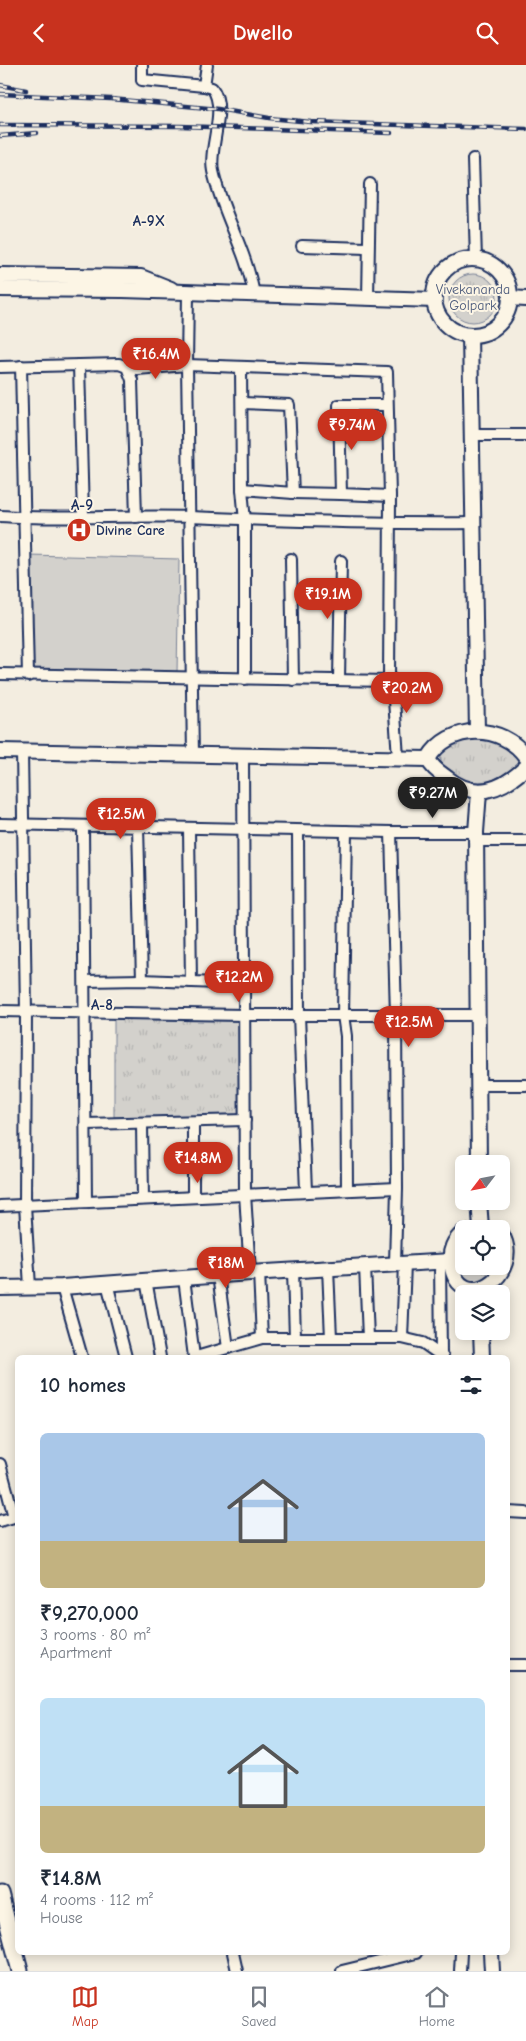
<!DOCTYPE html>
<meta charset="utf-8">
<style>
:root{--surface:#fff;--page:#f2f2f3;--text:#1f2937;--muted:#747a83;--line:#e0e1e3;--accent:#c8321e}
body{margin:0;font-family:"Comic Neue",sans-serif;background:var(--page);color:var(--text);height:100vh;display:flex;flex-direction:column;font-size:19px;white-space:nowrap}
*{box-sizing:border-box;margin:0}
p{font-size:16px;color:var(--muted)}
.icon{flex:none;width:28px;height:28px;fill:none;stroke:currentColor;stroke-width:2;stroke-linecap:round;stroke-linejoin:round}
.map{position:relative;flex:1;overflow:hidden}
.side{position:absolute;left:15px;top:1290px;width:495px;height:600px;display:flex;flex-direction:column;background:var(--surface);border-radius:8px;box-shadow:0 2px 12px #0003}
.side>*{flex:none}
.needle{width:32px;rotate:238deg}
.buttons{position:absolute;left:455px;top:1090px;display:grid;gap:10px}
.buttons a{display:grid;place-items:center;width:55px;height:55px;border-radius:8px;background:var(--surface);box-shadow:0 2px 12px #0003;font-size:25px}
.price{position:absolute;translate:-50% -42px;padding:0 11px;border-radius:18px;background:var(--accent);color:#fff;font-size:16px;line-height:32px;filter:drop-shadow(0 1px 2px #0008)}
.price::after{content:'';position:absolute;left:50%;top:30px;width:15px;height:11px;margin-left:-8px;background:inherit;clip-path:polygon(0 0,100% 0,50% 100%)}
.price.current{background:#222;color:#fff}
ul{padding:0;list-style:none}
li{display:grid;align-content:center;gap:10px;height:265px;padding:0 25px}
li span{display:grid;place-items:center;height:155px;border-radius:8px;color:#555}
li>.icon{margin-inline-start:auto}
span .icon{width:90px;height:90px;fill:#fffc;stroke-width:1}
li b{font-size:21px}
h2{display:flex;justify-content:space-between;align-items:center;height:60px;padding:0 25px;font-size:21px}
header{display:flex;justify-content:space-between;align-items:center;height:65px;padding:0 25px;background:var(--accent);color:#fff;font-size:22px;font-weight:600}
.tabs{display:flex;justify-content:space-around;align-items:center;height:70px;border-top:1px solid var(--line);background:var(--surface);font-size:14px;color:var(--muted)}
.tabs a{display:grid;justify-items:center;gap:2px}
.tabs .current{color:var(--accent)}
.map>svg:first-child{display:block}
.grass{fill:url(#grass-tufts);stroke:#778095}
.pitch{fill:#d3d1cc;stroke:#778095}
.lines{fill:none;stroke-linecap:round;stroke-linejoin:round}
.street-casing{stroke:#1b2f5e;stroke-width:14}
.secondary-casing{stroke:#1b2f5e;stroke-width:18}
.primary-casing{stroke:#1b2f5e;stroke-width:19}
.street{stroke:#fcf5e5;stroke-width:10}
.secondary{stroke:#fcf5e5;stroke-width:14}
.primary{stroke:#fcf5e5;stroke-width:15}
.rail-casing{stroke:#1b2f5e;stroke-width:4.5}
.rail{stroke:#fcf5e5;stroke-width:2.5;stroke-dasharray:8;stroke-linecap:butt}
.labels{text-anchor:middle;stroke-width:4;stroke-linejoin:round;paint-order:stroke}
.park-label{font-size:14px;fill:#49587a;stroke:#fcf5e5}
.poi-label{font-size:14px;font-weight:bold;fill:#1b2f5e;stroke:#fcf5e5;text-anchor:start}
.neighbourhood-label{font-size:15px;font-weight:bold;fill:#1b2f5e;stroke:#fcf5e5}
</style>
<header><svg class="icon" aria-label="back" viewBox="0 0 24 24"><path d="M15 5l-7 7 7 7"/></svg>Dwello<svg class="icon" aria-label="search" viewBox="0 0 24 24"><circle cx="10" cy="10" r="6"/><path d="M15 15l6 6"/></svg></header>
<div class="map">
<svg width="526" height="1906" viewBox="0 0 526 1906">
<defs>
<pattern id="grass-tufts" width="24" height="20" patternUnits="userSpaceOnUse" patternTransform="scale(1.25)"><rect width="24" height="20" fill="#d3d1cc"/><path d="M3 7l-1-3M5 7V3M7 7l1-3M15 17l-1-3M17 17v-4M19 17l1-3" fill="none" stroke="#b5b4b2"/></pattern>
</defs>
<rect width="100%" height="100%" fill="#f3ede0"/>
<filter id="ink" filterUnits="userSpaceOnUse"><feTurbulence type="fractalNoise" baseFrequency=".02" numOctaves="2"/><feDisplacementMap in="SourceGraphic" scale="10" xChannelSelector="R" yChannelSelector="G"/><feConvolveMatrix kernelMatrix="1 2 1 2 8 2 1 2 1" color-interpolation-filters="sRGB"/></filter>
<g filter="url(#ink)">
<!-- grass -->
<g class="grass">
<circle cx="473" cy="233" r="24"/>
<path d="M473,670L500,675L518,691V699C509,706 499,714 488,716C480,717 471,718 464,716C450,713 433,697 444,683C450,677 465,673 473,670Z"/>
<path d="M114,954L240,956L242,1052H114Z"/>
<path d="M464,1173V1201H501V1173C526,1213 461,1243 455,1197C454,1188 457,1179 464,1173Z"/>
</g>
<!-- pitch -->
<path class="pitch" d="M29,490L179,494L177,608L29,605Z"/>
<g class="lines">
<!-- street casing -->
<g class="street-casing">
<g id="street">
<path d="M142,0V15L204,21L212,23C228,44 208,82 213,106C222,148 247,186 254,230"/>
<path d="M204,21L207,0"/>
<path d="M473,94L476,195"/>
<path d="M302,181L367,183"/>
<path d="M188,228L187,300L193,690"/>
<path d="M368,233L370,119"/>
<path d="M79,300L83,451"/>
<path d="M21,301L28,611"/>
<path d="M0,302L119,299L127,302L132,315L136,452"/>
<path d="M241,302L242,424L245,456V614"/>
<path d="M387,340H339L341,429L390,431"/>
<path d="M472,370H526"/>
<path d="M242,424L293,428L289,340L242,338"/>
<path d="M293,428L341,429"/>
<path d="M0,451C63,455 126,450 189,452C284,456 379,459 474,458"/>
<path d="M291,494L293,615"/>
<path d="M0,609L389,616L390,431L387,307L187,300L137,304L127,302"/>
<path d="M339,615L341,496"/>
<path d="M389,616L393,621L398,692"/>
<path d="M22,687L26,947L25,1140L30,1222"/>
<path d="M243,691L245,1129L250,1208"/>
<path d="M0,759L391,767H476"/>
<path d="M83,761L86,1137"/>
<path d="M138,762L142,915"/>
<path d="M189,764L191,917"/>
<path d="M298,766L299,950L306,1126"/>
<path d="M346,766L343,950L346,971L347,1125"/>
<path d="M391,767L396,950L397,1123L395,1199"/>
<path d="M476,776H526"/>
<path d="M85,916L142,915L243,919"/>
<path d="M0,946L245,950H478"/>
<path d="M478,1020H526"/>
<path d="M86,1059L245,1055"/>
<path d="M142,1059L143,1134"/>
<path d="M193,1131V1058"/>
<path d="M0,1141L397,1123"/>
<path d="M440,1197L441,1289"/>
<path d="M365,1201L368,1273"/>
<path d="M328,1203L331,1273"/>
<path d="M293,1205L295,1273"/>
<path d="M259,1207L262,1273"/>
<path d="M218,1210L228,1283"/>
<path d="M184,1213L194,1292"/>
<path d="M146,1215L160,1292"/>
<path d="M107,1218L126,1292"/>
<path d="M62,1222L82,1292"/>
<path d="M402,1273L405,1199"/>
<path d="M196,1292L262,1273H402L423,1278L443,1292"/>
<path d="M0,1399L14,1452L18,1451"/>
<path d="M508,1447L526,1448"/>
<path d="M0,1456L14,1452"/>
<path d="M508,1600H526"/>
<path d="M233,1888L237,1906"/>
<path d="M342,1906L416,1888"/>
<path d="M460,1906L461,1888"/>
</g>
</g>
<!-- secondary casing -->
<g class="secondary-casing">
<g id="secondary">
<circle cx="472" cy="232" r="38"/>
<path d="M0,210L141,212L171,224"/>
<path d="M0,224L123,225L435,235"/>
<path d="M510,233L526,234"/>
<path d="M470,270L477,666"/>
<path d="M0,686L428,694"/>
<path d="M428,694C432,703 439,707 447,713C476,736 502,725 526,702"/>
<path d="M428,694C449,658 502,658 526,692"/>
<path d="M479,1099L476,767L479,727"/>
<path d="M479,1136L481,1162"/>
<path d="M464,1167C454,1175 449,1186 451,1198C459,1253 526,1210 501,1168"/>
<path d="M0,1223L62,1222L250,1208L451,1196"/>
<path d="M481,1266L482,1292"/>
<path d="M491,1888L492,1906"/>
</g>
</g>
<!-- primary casing -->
<g class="primary-casing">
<path id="primary" d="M0,1829L20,1906"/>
</g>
<!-- street -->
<use href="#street" class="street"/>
<!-- secondary -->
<use href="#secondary" class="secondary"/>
<!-- primary -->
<use href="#primary" class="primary"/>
<!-- rail casing -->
<g class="rail-casing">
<g id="rail">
<path d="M0,20L26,25"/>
<path d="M0,29L111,34L218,44L269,53L311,57L526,64"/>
<path d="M0,60L180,61L391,68"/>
<path d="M0,71L37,68"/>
</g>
</g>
<!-- rail -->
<use href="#rail" class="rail"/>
</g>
</g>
<!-- icons -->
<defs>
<g id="hospital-disc" transform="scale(1.25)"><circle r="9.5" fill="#c8321e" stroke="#fcf5e5"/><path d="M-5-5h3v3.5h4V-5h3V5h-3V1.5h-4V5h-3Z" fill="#fff"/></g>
</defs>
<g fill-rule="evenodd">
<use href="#hospital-disc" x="79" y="465"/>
</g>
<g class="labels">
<!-- park labels -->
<g class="park-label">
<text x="473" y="229">Vivekananda<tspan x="473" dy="16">Golpark</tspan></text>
</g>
<!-- poi labels -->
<g class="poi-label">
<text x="96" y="470">Divine Care</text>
</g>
<!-- neighbourhood labels -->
<g class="neighbourhood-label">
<text x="149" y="161">A-9X</text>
<text x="82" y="445">A-9</text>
<text x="102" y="945">A-8</text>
</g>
</g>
</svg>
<div class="buttons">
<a><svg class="needle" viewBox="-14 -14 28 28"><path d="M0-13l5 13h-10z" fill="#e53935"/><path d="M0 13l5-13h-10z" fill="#747a83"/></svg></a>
<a><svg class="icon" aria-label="locate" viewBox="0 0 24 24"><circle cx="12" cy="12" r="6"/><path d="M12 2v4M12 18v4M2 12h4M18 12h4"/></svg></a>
<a><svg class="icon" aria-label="layers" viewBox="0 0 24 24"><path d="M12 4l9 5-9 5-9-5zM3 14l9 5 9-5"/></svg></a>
</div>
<b class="price" style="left:156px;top:315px">₹16.4M</b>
<b class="price" style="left:352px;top:386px">₹9.74M</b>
<b class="price" style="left:328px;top:555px">₹19.1M</b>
<b class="price" style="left:407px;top:649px">₹20.2M</b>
<b class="price current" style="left:433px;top:754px">₹9.27M</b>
<b class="price" style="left:121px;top:775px">₹12.5M</b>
<b class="price" style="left:239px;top:938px">₹12.2M</b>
<b class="price" style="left:409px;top:983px">₹12.5M</b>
<b class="price" style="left:198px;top:1119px">₹14.8M</b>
<b class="price" style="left:226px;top:1224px">₹18M</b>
<section class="side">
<h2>10 homes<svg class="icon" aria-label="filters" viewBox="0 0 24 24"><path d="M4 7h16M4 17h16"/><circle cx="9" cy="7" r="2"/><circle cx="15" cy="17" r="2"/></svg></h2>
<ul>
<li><span style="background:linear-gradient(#a9c7e8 70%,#c2b280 0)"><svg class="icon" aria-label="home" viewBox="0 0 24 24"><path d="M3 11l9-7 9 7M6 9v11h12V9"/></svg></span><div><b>₹9,270,000</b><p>3 rooms · 80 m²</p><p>Apartment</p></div></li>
<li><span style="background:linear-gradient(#bfe0f5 70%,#c2b280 0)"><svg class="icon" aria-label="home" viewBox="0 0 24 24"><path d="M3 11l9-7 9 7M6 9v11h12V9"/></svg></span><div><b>₹14.8M</b><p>4 rooms · 112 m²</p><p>House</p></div></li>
</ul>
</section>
</div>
<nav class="tabs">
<a class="current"><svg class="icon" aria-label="map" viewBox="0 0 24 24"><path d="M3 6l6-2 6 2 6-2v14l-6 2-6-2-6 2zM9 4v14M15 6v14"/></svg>Map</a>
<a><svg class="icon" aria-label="saved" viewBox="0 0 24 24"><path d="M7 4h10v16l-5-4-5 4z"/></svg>Saved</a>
<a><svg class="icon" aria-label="home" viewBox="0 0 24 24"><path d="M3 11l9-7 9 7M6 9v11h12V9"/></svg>Home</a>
</nav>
